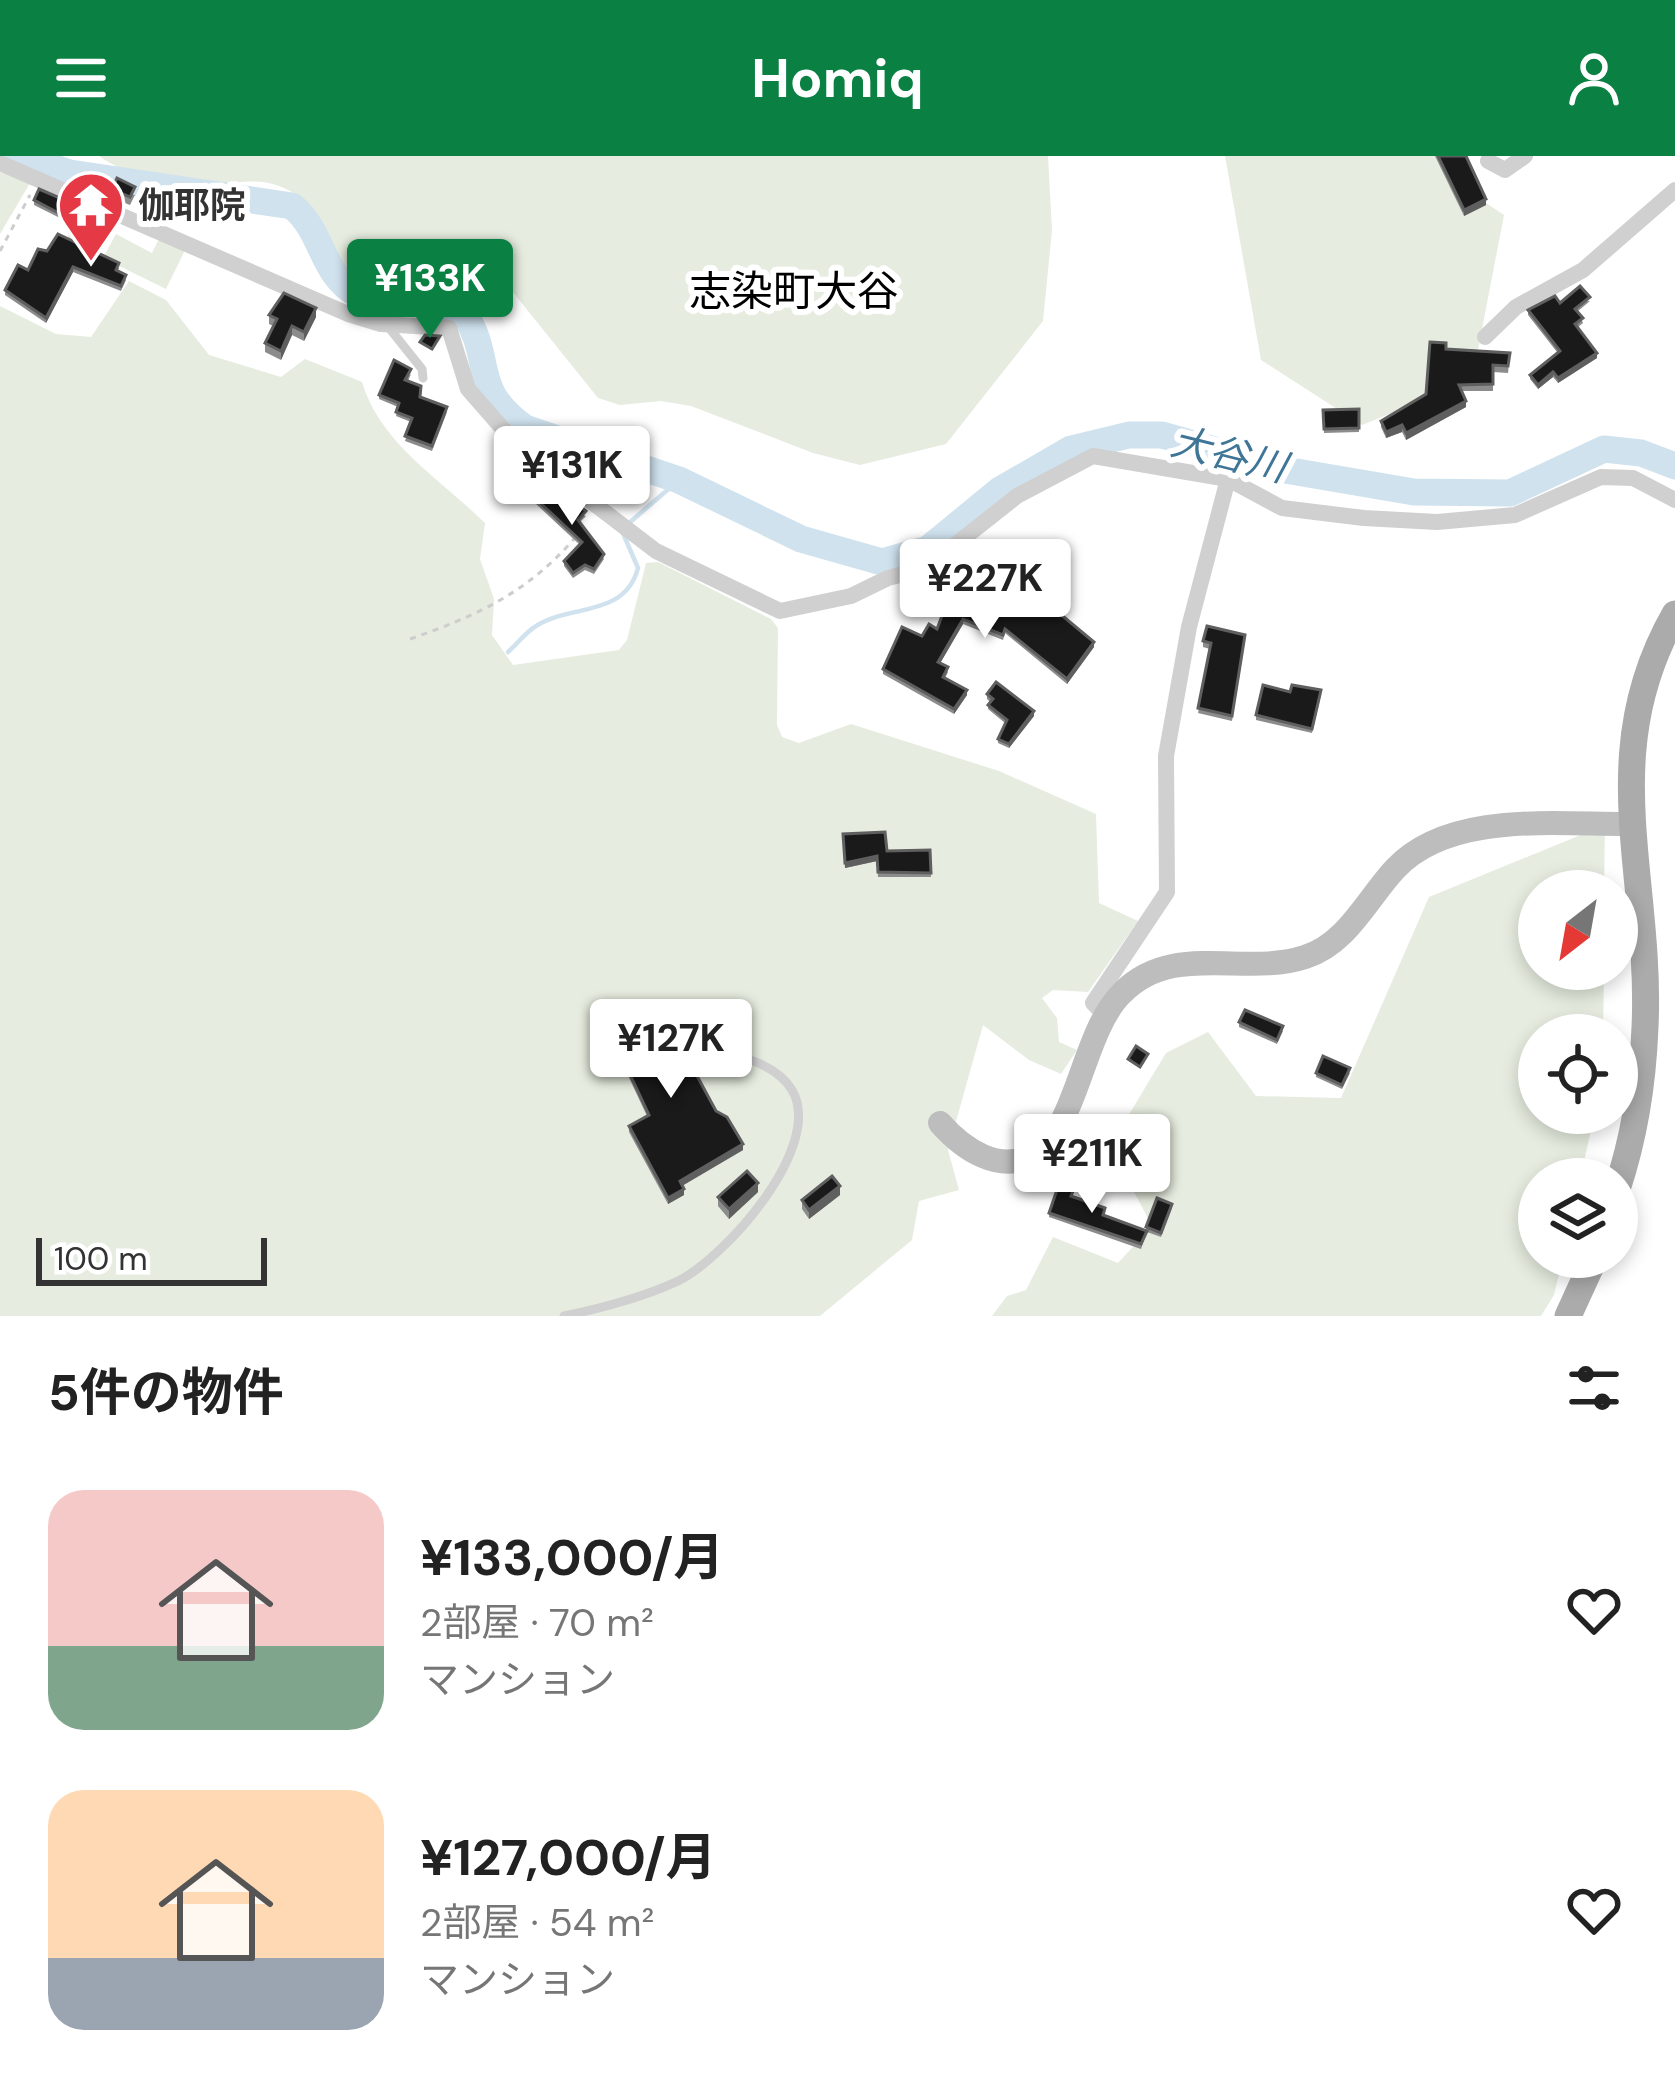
<!DOCTYPE html>
<html lang="ja">
<meta charset="utf-8">
<style>
:root{--surface:#fff;--page:#f2f2f2;--text:#222;--muted:#767676;--accent:#0b8043}
body{margin:0;font-family:"DM Sans","Noto Sans JP",sans-serif;background:var(--page);color:var(--text);height:100vh;display:flex;flex-direction:column;font-size:45px;white-space:nowrap}
*{box-sizing:border-box;margin:0}
p{font-size:39px;color:var(--muted)}
.icon{flex:none;width:66px;height:66px;fill:none;stroke:currentColor;stroke-width:2;stroke-linecap:round;stroke-linejoin:round}
.map{position:relative;height:1160px;overflow:hidden}
.sheet{display:flex;flex-direction:column;background:var(--surface);flex:1}
.sheet>*{flex:none}
.needle{width:78px;rotate:211deg}
.controls{position:absolute;left:1518px;top:714px;display:grid;gap:24px}
.controls a{display:grid;place-items:center;width:120px;height:120px;border-radius:50%;background:var(--surface);box-shadow:0 6px 18px #0003;font-size:60px}
.scale{position:absolute;left:36px;bottom:30px;width:231px;box-sizing:border-box;padding-left:12px;border:6px solid #333;border-top:0;font-size:33px;line-height:42px;white-space:nowrap;color:#333;-webkit-text-stroke:9px #fff;paint-order:stroke}
.price{position:absolute;translate:-50% -102px;padding:0 27px;border-radius:12px;background:#fff;color:#222;font-size:39px;line-height:78px;filter:drop-shadow(0 3px 6px #0008)}
.price::after{content:'';position:absolute;left:50%;top:72px;width:36px;height:27px;margin-left:-18px;background:inherit;clip-path:polygon(0 0,100% 0,50% 100%)}
.price.selected{background:var(--accent);color:#fff}
ul{padding:0;list-style:none}
li{display:flex;align-items:center;gap:36px;height:300px;padding:0 48px}
li span{display:grid;place-items:center;flex:none;width:336px;height:240px;border-radius:36px;color:#555}
li>.icon{margin-inline-start:auto}
span .icon{width:144px;height:144px;fill:#fffc;stroke-width:1}
li b{font-size:51px}
h2{display:flex;justify-content:space-between;align-items:center;height:144px;padding:0 48px;font-size:51px}
header{display:flex;justify-content:space-between;align-items:center;height:156px;padding:0 48px;background:var(--accent);color:#fff;font-size:54px;font-weight:700}
.map>svg:first-child{display:block}
.green{fill:#e6ecdf}
.lines{fill:none;stroke-linecap:round;stroke-linejoin:round}
.stream{stroke:#cfe2ee;stroke-width:4.5}
.river{stroke:#cfe2ee;stroke-width:27}
.path{stroke:#cdcdcd;stroke-width:3;stroke-dasharray:6 6;stroke-linecap:butt}
.lane{stroke:#d0d0d0;stroke-width:9}
.street{stroke:#d0d0d0;stroke-width:16}
.secondary{stroke:#bdbdbd;stroke-width:24}
.primary{stroke:#ababab;stroke-width:27}
.wall{fill:#8c8c8c}
.shaded-wall{fill:#5f5f5f}
.building{fill:#1a1a1a;stroke:#5f5f5f;stroke-width:3}
.labels{text-anchor:middle;stroke-width:12;stroke-linejoin:round;paint-order:stroke}
.poi-label{font-size:36px;font-weight:bold;fill:#333;stroke:#fff;text-anchor:start}
.water-label{font-size:39px;font-style:italic;fill:#3f7597;stroke:#fff}
.quarter-label{font-size:42px;fill:#000;stroke:#fff}
</style>
<header><svg class="icon" aria-label="menu" viewBox="0 0 24 24"><path d="M4 6h16M4 12h16M4 18h16"/></svg>Homiq<svg class="icon" aria-label="person" viewBox="0 0 24 24"><circle cx="12" cy="8" r="4"/><path d="M4 21q1-7 8-7t8 7"/></svg></header>
<div class="map">
<svg width="1675" height="1160" viewBox="0 0 1675 1160">
<rect width="100%" height="100%" fill="#fff"/>
<!-- green -->
<g class="green">
<path d="M99,0H1048L1052,74L1043,165L946,288L860,309L813,297L691,250L661,245L620,249L598,242L492,110L475,106C315,211 365,61 279,30C258,22 236,27 215,29C176,33 131,22 99,0Z"/>
<path d="M1225,0H1444V19L1504,59L1472,225L1362,269L1261,204Z"/>
<path d="M0,16L30,27L0,78Z"/>
<path d="M85,48L110,60L105,70L111,74L98,98L67,82Z"/>
<path d="M116,78L152,97L160,81L185,94L166,133L103,102Z"/>
<path d="M129,125L166,144L209,199L281,221L305,203L362,226C380,287 440,323 485,367L480,403L494,443L492,479L513,509L619,494L627,484L646,407L658,406L771,463L778,472L777,569L782,581L799,587L851,568L999,615L1096,658L1099,747L1138,765L1088,836L1053,834L1042,842L1057,862L1059,886L1077,894L1061,918L1029,904L983,869L948,994L959,1034L919,1045L912,1084L820,1160H0V150L56,178L91,181Z"/>
<path d="M1605,669L1604,735H1539V813H1604L1603,879H1539V957H1595L1580,1023H1539V1101H1563L1554,1139L1541,1160H992L1007,1140L1026,1134L1053,1081L1118,1107L1152,1070L1110,990L1166,897L1208,876L1256,940L1341,942L1429,741Z"/>
</g>
<g class="lines">
<!-- stream -->
<g class="stream">
<path d="M629,367L679,324"/>
<path d="M508,496C517,488 526,476 536,470C569,448 625,462 638,412L622,375"/>
</g>
<!-- river -->
<path class="river" d="M18,0L70,17L292,50C323,74 321,119 357,138C392,156 433,138 465,159C494,203 469,233 525,272L679,324L801,383L882,406L928,393L1000,334L1071,293L1129,279H1162L1285,314L1414,336L1510,337L1604,293L1641,297L1675,310"/>
<!-- path -->
<g class="path">
<path d="M76,86L97,70"/>
<path d="M0,95L30,39"/>
<path d="M410,483C476,460 527,437 574,383"/>
</g>
<!-- lane -->
<g class="lane">
<path d="M386,168L422,213L423,222"/>
<path d="M564,1160C602,1152 642,1142 678,1125C725,1102 825,990 792,934C775,905 732,899 703,889"/>
</g>
<!-- street -->
<g class="street">
<path d="M1488,5L1505,14L1525,0"/>
<path d="M0,7L348,158L381,168L449,172L468,233L517,289L656,395L780,455L851,440L888,422L926,412L1017,340L1093,300L1228,323L1282,352L1364,362L1437,366L1515,359L1601,321L1633,322L1675,344"/>
<path d="M1485,181L1516,151L1583,114L1675,34"/>
<path d="M1105,859L1093,847L1167,736L1166,600L1189,471L1228,323"/>
</g>
<!-- secondary -->
<path class="secondary" d="M940,967C962,992 1000,1020 1036,997C1078,969 1083,875 1122,837C1173,785 1244,821 1305,801C1347,788 1367,743 1395,713C1450,654 1560,669 1632,668"/>
<!-- primary -->
<g class="primary">
<path d="M1617,1033C1634,982 1643,924 1645,871C1652,722 1594,599 1675,458"/>
<path d="M1568,1160L1595,1101"/>
</g>
</g>
<!-- wall -->
<g class="wall">
<path d="M1435,0H1467L1466,1L1486,49L1464,60Z"/>
<path d="M112,33L135,39L130,49L112,42Z"/>
<path d="M34,44L76,54L70,67L34,49Z"/>
<path d="M38,93L119,112L118,115L126,124L121,135L73,116L46,167L5,139V134L28,114Z"/>
<path d="M1590,145L1578,155L1583,167L1578,171L1597,202L1558,227L1553,221L1538,233L1530,223V219L1557,196L1528,159V154L1560,147Z"/>
<path d="M269,159L316,161L304,185L292,179L281,204L265,196V187L273,170L269,168Z"/>
<path d="M1446,193L1510,197L1508,217L1493,216V235H1462L1466,251L1406,284L1402,276L1386,282L1381,271V265L1426,238Z"/>
<path d="M411,218L408,225L420,241L447,256L432,295L405,285L411,266L396,260L398,251L379,243V239Z"/>
<path d="M1359,253V276L1324,277L1323,254Z"/>
<path d="M536,343L586,360L580,366L604,403L594,418L585,414L573,422L564,410V405L580,389L536,348Z"/>
<path d="M954,428L1014,456L1094,491L1067,528L1005,477L1003,484L963,468L940,507L948,516L945,522L967,539L954,558L883,518V513L922,480L937,473Z"/>
<path d="M1203,485H1245L1232,565L1198,557L1210,493L1203,491Z"/>
<path d="M987,538L1034,560L1009,592L998,587V583L1005,567L988,553V549L990,546L987,543Z"/>
<path d="M1321,539L1312,577L1256,564V559Z"/>
<path d="M843,678L887,695L930,694L931,721H878L877,705L845,712Z"/>
<path d="M1239,866L1283,875L1277,888L1239,871Z"/>
<path d="M656,867L681,890L708,900L692,911L716,955L743,994L682,1030L684,1039L668,1048L629,976V970L647,960L607,875V869Z"/>
<path d="M1316,917H1350L1342,933L1316,921Z"/>
<path d="M1106,998L1161,1024L1152,1036L1106,1003Z"/>
<path d="M758,1036L729,1063L718,1050V1041Z"/>
<path d="M840,1039L809,1063L802,1053V1044Z"/>
<path d="M1073,1040L1104,1059L1146,1075V1071L1172,1052L1161,1081L1147,1076L1141,1093L1049,1061V1057Z"/>
</g>
<!-- shaded-wall -->
<g class="shaded-wall">
<path d="M1486,43V49L1464,60V54Z"/>
<path d="M73,111V116L46,167V162Z"/>
<path d="M316,152V161L304,185V176Z"/>
<path d="M292,170V179L281,204V195Z"/>
<path d="M1597,197V202L1558,227V222Z"/>
<path d="M1553,216V221L1538,233V229Z"/>
<path d="M1466,245V251L1406,284V277Z"/>
<path d="M1402,269V276L1386,282V276Z"/>
<path d="M963,463V468L938,511V506Z"/>
<path d="M1094,486V491L1067,528V523Z"/>
<path d="M967,534V539L954,558V553Z"/>
<path d="M1034,555V560L1009,592V588Z"/>
<path d="M877,700V705L845,712V707Z"/>
<path d="M708,894V900L690,913V907Z"/>
<path d="M743,988V994L680,1031V1025Z"/>
<path d="M758,1027V1036L729,1063V1053Z"/>
<path d="M840,1030V1039L809,1063V1054Z"/>
<path d="M684,1033V1039L668,1048V1042Z"/>
</g>
<!-- building -->
<g class="building">
<path d="M1438,0H1466L1486,43L1464,54Z"/>
<path d="M117,22L135,31L130,41L112,33Z"/>
<path d="M39,33L76,49L70,63L34,44Z"/>
<path d="M58,78L119,107L116,114L126,119L121,130L73,111L46,162L5,134L18,109L28,114L38,93L47,95Z"/>
<path d="M1580,130L1590,141L1575,153L1583,162L1575,168L1597,197L1558,222L1553,216L1538,229L1530,219L1560,195L1528,154L1555,140L1560,147Z"/>
<path d="M284,137L316,152L304,176L292,170L281,195L265,187L277,163L269,159Z"/>
<path d="M425,179L440,180L432,193L420,186Z"/>
<path d="M1430,186L1446,187V193L1510,197L1508,210L1493,209V228L1459,229L1466,245L1406,277L1402,269L1386,276L1381,265L1426,238Z"/>
<path d="M394,204L411,213L405,224L421,230L420,241L447,251L432,290L405,280L412,262L396,256L399,247L379,239Z"/>
<path d="M1359,253V272L1324,273L1323,254Z"/>
<path d="M551,328L586,355L578,364L604,398L594,413L585,409L573,417L564,405L582,386L536,343Z"/>
<path d="M954,428L1014,456L1029,432L1094,486L1067,523L1005,473L1003,479L963,463L938,506L948,511L943,521L967,534L954,553L883,513L902,471L922,480L929,468L937,473Z"/>
<path d="M1207,470L1245,479L1232,560L1198,552L1211,487L1203,485Z"/>
<path d="M996,526L1034,555L1009,588L998,583L1007,564L988,549L993,543L987,538Z"/>
<path d="M1263,529L1290,536L1292,529L1321,534L1312,573L1256,559Z"/>
<path d="M885,676L887,695L930,694L931,717L878,716L877,700L845,707L843,678Z"/>
<path d="M643,850L656,867L666,862L681,890L694,883L708,894L690,907L716,955L727,961L743,988L680,1025L684,1033L668,1042L629,970L649,959L607,869Z"/>
<path d="M1245,854L1283,870L1277,884L1239,866Z"/>
<path d="M1136,890L1148,898L1140,911L1128,903Z"/>
<path d="M1323,900L1350,912L1342,929L1316,917Z"/>
<path d="M1115,985L1161,1019L1152,1031L1106,998Z"/>
<path d="M747,1015L758,1027L729,1053L718,1041Z"/>
<path d="M832,1020L840,1030L809,1054L802,1044Z"/>
<path d="M1059,1028L1074,1033L1071,1040L1105,1052L1103,1059L1147,1075L1141,1088L1049,1057Z"/>
<path d="M1157,1042L1172,1048L1161,1077L1146,1071Z"/>
</g>
<!-- icons -->
<defs>
<g id="temple-pin" transform="scale(3.45)"><path d="M0 17L-7.5 6A9.5 9.5 0 1 1 7.5 6Z" fill="#e63946" stroke="#fff"/><path d="M0-6L5-2H3V0L6.5 2.5H4V6H1.5V3h-3V6H-4V2.5H-6.5L-3 0V-2H-5Z" fill="#fff"/></g>
</defs>
<g fill-rule="evenodd">
<use href="#temple-pin" x="91" y="49"/>
</g>
<g class="labels">
<!-- poi labels -->
<g class="poi-label">
<text x="138" y="62">伽耶院</text>
</g>
<!-- water labels -->
<g class="water-label">
<text transform="translate(1229 298) rotate(14)" y="14">大谷川</text>
</g>
<!-- quarter labels -->
<g class="quarter-label">
<text x="794" y="150">志染町大谷</text>
</g>
</g>
</svg>
<div class="controls">
<a><svg class="needle" viewBox="-14 -14 28 28"><path d="M0-13l5 13h-10z" fill="#e53935"/><path d="M0 13l5-13h-10z" fill="#767676"/></svg></a>
<a><svg class="icon" aria-label="locate" viewBox="0 0 24 24"><circle cx="12" cy="12" r="6"/><path d="M12 2v4M12 18v4M2 12h4M18 12h4"/></svg></a>
<a><svg class="icon" aria-label="layers" viewBox="0 0 24 24"><path d="M12 4l9 5-9 5-9-5zM3 14l9 5 9-5"/></svg></a>
</div>
<div class="scale">100 m</div>
<b class="price selected" style="left:430px;top:185px">¥133K</b>
<b class="price" style="left:572px;top:372px">¥131K</b>
<b class="price" style="left:985px;top:485px">¥227K</b>
<b class="price" style="left:671px;top:945px">¥127K</b>
<b class="price" style="left:1092px;top:1060px">¥211K</b>
</div>
<section class="sheet">
<h2>5件の物件<svg class="icon" aria-label="filters" viewBox="0 0 24 24"><path d="M4 7h16M4 17h16"/><circle cx="9" cy="7" r="2"/><circle cx="15" cy="17" r="2"/></svg></h2>
<ul>
<li><span style="background:linear-gradient(#f6c9c9 65%,#7fa58c 0)"><svg class="icon" aria-label="home" viewBox="0 0 24 24"><path d="M3 11l9-7 9 7M6 9v11h12V9"/></svg></span><div><b>¥133,000/月</b><p>2部屋 · 70 m²</p><p>マンション</p></div><svg class="icon" aria-label="heart" viewBox="0 0 24 24"><path d="M12 20l-8-8c-3-5 5-10 8-4 3-6 11-1 8 4z"/></svg></li>
<li><span style="background:linear-gradient(#ffd9b3 70%,#9aa5b1 0)"><svg class="icon" aria-label="home" viewBox="0 0 24 24"><path d="M3 11l9-7 9 7M6 9v11h12V9"/></svg></span><div><b>¥127,000/月</b><p>2部屋 · 54 m²</p><p>マンション</p></div><svg class="icon" aria-label="heart" viewBox="0 0 24 24"><path d="M12 20l-8-8c-3-5 5-10 8-4 3-6 11-1 8 4z"/></svg></li>
</ul>
</section>
